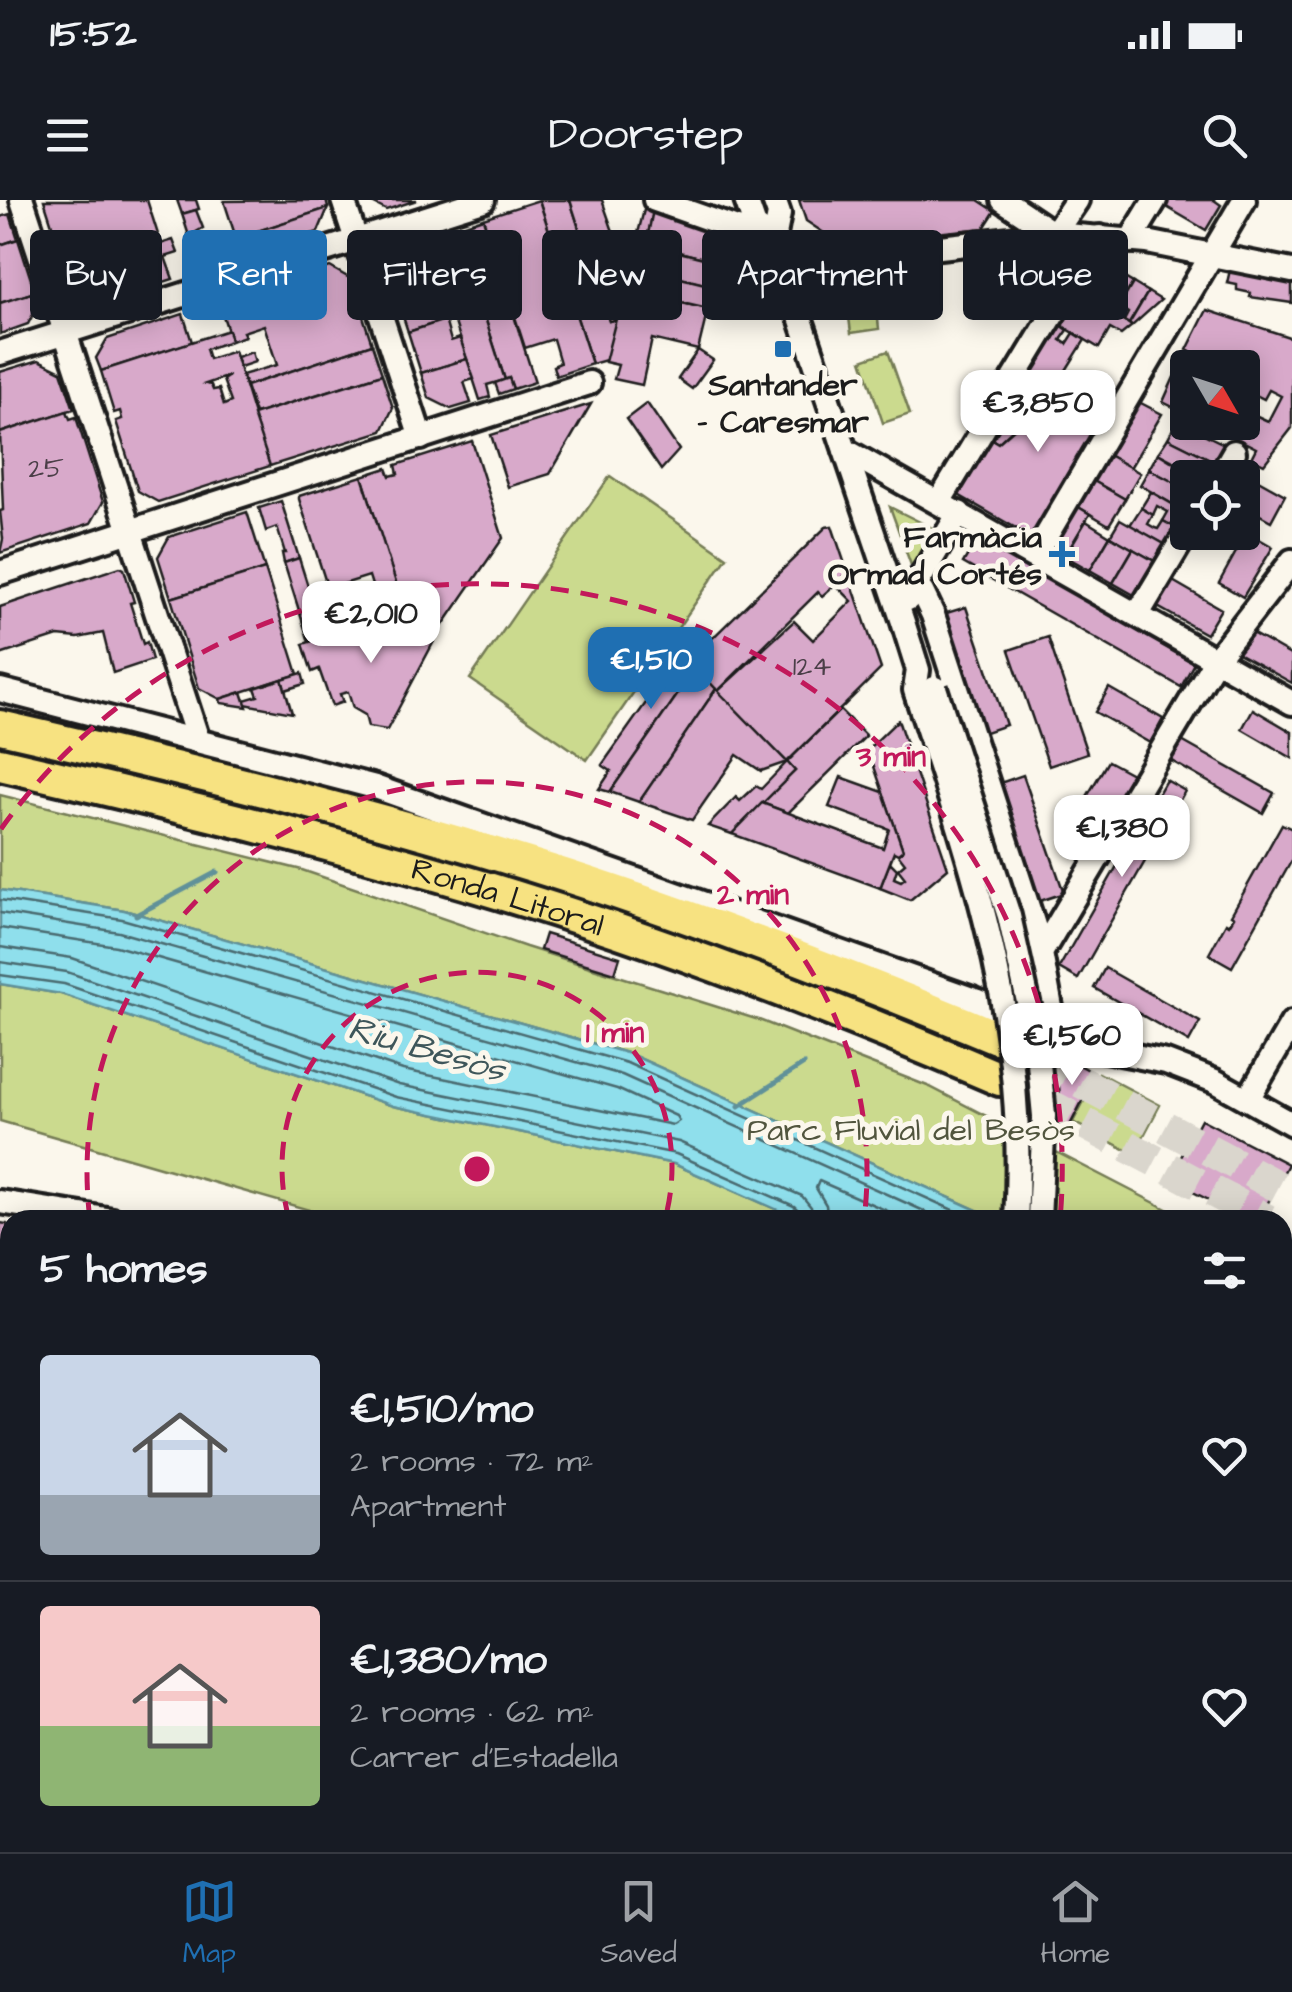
<!DOCTYPE html>
<meta charset="utf-8">
<style>
:root{--surface:#171b24;--page:#242831;--text:#f1f3f6;--muted:#9ea1a6;--line:#363941;--accent:#1f6fb2}
body{margin:0;font-family:"Architects Daughter",sans-serif;background:var(--page);color:var(--text);height:100vh;display:flex;flex-direction:column;font-size:38px;white-space:nowrap}
*{box-sizing:border-box;margin:0}
p{font-size:32px;color:var(--muted)}
.icon{flex:none;width:55px;height:55px;fill:none;stroke:currentColor;stroke-width:2;stroke-linecap:round;stroke-linejoin:round}
.map{position:relative;flex:1;overflow:hidden}
.drawer{position:absolute;left:0px;top:1010px;width:1292px;height:642px;display:flex;flex-direction:column;background:var(--surface);border-radius:30px 30px 0 0;box-shadow:0 5px 25px #0003}
.drawer>*{flex:none}
.hud{position:absolute;left:30px;top:30px;width:1232px;height:90px;display:flex;gap:20px}
.needle{width:65px;rotate:129deg}
.buttons{position:absolute;left:1170px;top:150px;display:grid;gap:20px}
.buttons a{display:grid;place-items:center;width:90px;height:90px;border-radius:10px;background:var(--surface);box-shadow:0 5px 25px #0003;font-size:50px}
.price{position:absolute;translate:-50% -85px;padding:0 22px;border-radius:20px;background:#fff;color:#222;font-size:32px;line-height:65px;filter:drop-shadow(0 2px 5px #0008)}
.price::after{content:'';position:absolute;left:50%;top:60px;width:30px;height:22px;margin-left:-15px;background:inherit;clip-path:polygon(0 0,100% 0,50% 100%)}
.price.active{background:var(--accent);color:#fff}
ul{padding:0;list-style:none}
li{display:flex;align-items:center;gap:30px;height:250px;padding:0 40px}
li+li{border-top:2px solid var(--line)}
li span{display:grid;place-items:center;flex:none;width:280px;height:200px;border-radius:10px;color:#555}
li>.icon{margin-inline-start:auto}
span .icon{width:120px;height:120px;fill:#fffc;stroke-width:1}
li b{font-size:42px}
h2{display:flex;justify-content:space-between;align-items:center;height:120px;padding:0 40px;font-size:42px}
.chip{padding:0 35px;border-radius:10px;background:var(--surface);box-shadow:0 5px 25px #0003;font-size:35px;line-height:90px}
.chip.active{background:var(--accent);color:#fff}
.status{display:flex;justify-content:space-between;align-items:center;height:70px;padding:0 50px;background:var(--surface);direction:ltr}
.status svg{height:28px;fill:currentColor}
header{display:flex;justify-content:space-between;align-items:center;height:130px;padding:0 40px;background:var(--surface);font-size:45px;font-weight:600}
.tab-bar{display:flex;justify-content:space-around;align-items:center;height:140px;border-top:2px solid var(--line);background:var(--surface);font-size:28px;color:var(--muted)}
.tab-bar a{display:grid;justify-items:center;gap:5px}
.tab-bar .active{color:var(--accent)}
.map>svg:first-child{display:block}
.green{fill:#cbda8e;stroke:#747b55;stroke-width:2.5}
.water{fill:#8fdfec;stroke:#619199;stroke-width:2.5}
.lines{fill:none;stroke-linecap:round;stroke-linejoin:round}
.shore{stroke:#4a6a6f;stroke-width:2.5}
.stream{stroke:#619199;stroke-width:5}
.building{fill:#d8a9ca;stroke:#1c1c1c;stroke-width:2.5;fill-rule:evenodd}
.highway-tunnel{stroke:#dad6cd;stroke-width:32;stroke-dasharray:32 16;stroke-linecap:butt}
.minor-casing{stroke:#1c1c1c;stroke-width:30}
.highway-casing{stroke:#1c1c1c;stroke-width:40}
.minor{stroke:#fbf7ec;stroke-width:22}
.highway{stroke:#f7e281;stroke-width:32}
.minor-bridge-casing{stroke:#1c1c1c;stroke-width:30;stroke-linecap:butt}
.minor-bridge{stroke:#fbf7ec;stroke-width:22}
.ring{fill:none;stroke:#c2185b;stroke-width:5;stroke-dasharray:18 12}
.poi-dot{fill:#1f6fb2;stroke:#fbf7ec;stroke-width:4}
.labels{text-anchor:middle;stroke-width:10;stroke-linejoin:round;paint-order:stroke}
.number-label{font-size:28px;fill:#4b3f48}
.poi-label{font-size:32px;font-weight:bold;fill:#1c1c1c;stroke:#fbf7ec}
.street-label{font-size:32px;fill:#1c1c1c;stroke:#fbf7ec}
.park-label{font-size:32px;fill:#51553e;stroke:#fbf7ec}
.water-label{font-size:35px;font-style:italic;fill:#3e565a;stroke:#fbf7ec}
.centre{fill:#c2185b;stroke:#fbf7ec;stroke-width:5}
.ring-label{font-size:30px;text-anchor:middle;font-weight:bold;fill:#c2185b;stroke:#fbf7ec;stroke-width:10;stroke-linejoin:round;paint-order:stroke}
</style>
<div class="status"><b>15:52</b><svg viewBox="0 0 49 12"><path d="M0 12V9h3v3zM5 12V6h3v6zM10 12V3h3v9zM15 12V0h3v12zM26 1h20v11H26zM47 4h2v5h-2z"/></svg></div>
<header><svg class="icon" aria-label="menu" viewBox="0 0 24 24"><path d="M4 6h16M4 12h16M4 18h16"/></svg>Doorstep<svg class="icon" aria-label="search" viewBox="0 0 24 24"><circle cx="10" cy="10" r="6"/><path d="M15 15l6 6"/></svg></header>
<div class="map">
<svg width="1292" height="1652" viewBox="0 0 1292 1652">
<rect width="100%" height="100%" fill="#fbf7ec"/>
<filter id="ink" filterUnits="userSpaceOnUse"><feTurbulence type="fractalNoise" baseFrequency=".01" numOctaves="2"/><feDisplacementMap in="SourceGraphic" scale="20" xChannelSelector="R" yChannelSelector="G"/><feConvolveMatrix kernelMatrix="1 2 1 2 8 2 1 2 1" color-interpolation-filters="sRGB"/></filter>
<g filter="url(#ink)">
<!-- green -->
<g class="green">
<circle cx="1005" cy="94" r="18"/>
<path d="M874,81L879,129L851,133L845,85Z"/>
<path d="M888,151L910,214L883,223L862,160Z"/>
<path d="M610,276L727,357L587,560L470,479Z"/>
<path d="M890,307L934,329L912,368Z"/>
<path d="M0,595L302,670L526,747L759,820L930,887L1188,1020H999L630,854L124,710L0,690Z"/>
<path d="M0,784L61,794L393,906L674,964L800,1020H344L0,921Z"/>
<path d="M1099,873L1160,905L1134,954L1073,922Z"/>
<path d="M1282,1070L1292,1075V1165L1283,1160Z"/>
<path d="M1282,1277L1292,1282V1417L1283,1412Z"/>
<path d="M1283,1623L1292,1624V1652H774L769,1643L1282,1642Z"/>
</g>
<!-- water -->
<g class="water">
<path d="M0,690L124,710L630,854L999,1020H800L674,964L393,906L61,794L0,784Z"/>
<path d="M1282,1160L1292,1165V1282L1283,1277Z"/>
</g>
<g class="lines">
<!-- shore -->
<g class="shore">
<path d="M0,700L122,719L627,863L975,1020"/>
<path d="M0,713L119,732L622,875L944,1020"/>
<path d="M0,728L116,746L617,889L676,916L679,921L673,925L403,870L72,758L0,747"/>
<path d="M0,762L67,772L399,885L679,942L802,996L811,1007L813,1020"/>
<path d="M0,775L64,784L396,897L676,954L794,1006L800,1012V1020"/>
<path d="M828,1020L826,1005L816,988L819,981L908,1020"/>
</g>
<!-- stream -->
<g class="stream">
<path d="M136,715L217,672"/>
<path d="M739,906L804,864"/>
</g>
</g>
<!-- building -->
<g class="building">
<path d="M44,0H147L161,44L173,40L178,53L165,57L173,79L95,104L74,93Z"/>
<path d="M177,0H196L199,9L182,14Z"/>
<path d="M326,0L328,8L236,38L224,1Z"/>
<path d="M366,0H417L386,10Z"/>
<path d="M539,0H570L609,121L618,119L606,160L592,164Z"/>
<path d="M539,0L592,164L556,176L553,166L560,163L553,139L525,148L483,18Z"/>
<path d="M570,0H602L629,77L618,119L609,121Z"/>
<path d="M799,0H978L995,11L984,28L839,43L806,21Z"/>
<path d="M1167,0H1214L1221,5L1206,30L1163,5Z"/>
<path d="M645,6L654,8L635,92L708,109L698,150L652,139L642,185L614,179L618,165L605,162Z"/>
<path d="M328,8L318,32L242,56L236,38Z"/>
<path d="M196,10L203,28L196,32L200,45L206,43L207,47L236,38L242,56L213,66L208,51L195,55L182,14Z"/>
<path d="M653,10L731,33L724,63L646,44Z"/>
<path d="M10,14L18,39L0,45V17Z"/>
<path d="M483,18L535,182L513,189L509,178L505,180L456,27Z"/>
<path d="M456,27L505,180L487,185L490,197L480,200L427,36Z"/>
<path d="M18,39L35,92L0,103V45Z"/>
<path d="M419,39L425,59L434,56L447,98L438,101L445,120L408,132L387,67L397,46Z"/>
<path d="M646,44L724,63L719,88L640,68Z"/>
<path d="M208,51L213,66L202,70L197,55Z"/>
<path d="M1094,60L1133,83L1114,115L1075,91Z"/>
<path d="M330,67L351,79L372,144L246,186L242,175L277,165L264,125L243,132L245,136L231,141L219,103Z"/>
<path d="M640,68L713,86L708,109L635,92Z"/>
<path d="M1230,70L1292,82V103L1250,97L1251,93L1237,90V85L1227,83Z"/>
<path d="M1133,83L1148,92L1129,124L1124,121L1128,113L1119,107Z"/>
<path d="M1075,91L1132,126L1121,135L1110,129L1099,148L1056,122Z"/>
<path d="M35,92L39,103L28,124L0,134V103Z"/>
<path d="M1148,92L1161,100L1132,126L1129,124Z"/>
<path d="M1207,110L1292,138V228L1264,264L1251,258L1256,248L1215,227L1217,222H1242V209L1268,221L1281,196L1269,190L1264,199L1242,188V168H1199L1191,163L1195,154L1187,150Z"/>
<path d="M183,114L192,142L101,171L96,158L107,139Z"/>
<path d="M445,120L451,141L460,138L467,159L421,173L408,132Z"/>
<path d="M1056,122L1068,130L1061,140L1067,144L1074,133L1085,140L1065,172L1071,176L1057,191L1050,187L1047,193L1051,196L1039,206L1032,202L1028,209L1033,212L1019,224L1016,222L1013,229L998,243L988,237Z"/>
<path d="M228,130L231,141L206,149L209,159L234,151L270,266L158,302L138,291L116,221L122,219L120,211L114,213L101,171ZM229,176L223,180L231,202L224,205L219,189L213,190L211,185L206,184Z"/>
<path d="M372,144L382,174L255,214L246,186Z"/>
<path d="M698,150L713,160L692,189L678,179Z"/>
<path d="M252,152L255,162L240,167L236,157Z"/>
<path d="M467,159L474,179L464,182L471,203L451,209L429,198L421,173Z"/>
<path d="M39,160L61,171L74,209L0,233V172Z"/>
<path d="M1078,172L1119,192L1033,338L955,293L988,237L998,243Z"/>
<path d="M382,174L393,208L382,231L270,266L253,215Z"/>
<path d="M1175,175L1188,181V204L1183,212L1163,202Z"/>
<path d="M509,178L513,189L499,194L495,183Z"/>
<path d="M1137,201L1162,214L1130,268L1106,254Z"/>
<path d="M647,203L679,250L661,270L626,219Z"/>
<path d="M591,204L550,274L508,287L491,235Z"/>
<path d="M67,211L70,219L76,217L103,302L91,323L0,353L3,339L0,311L3,310L0,233Z"/>
<path d="M1177,221L1226,245L1216,262L1168,238Z"/>
<path d="M1168,238L1216,262L1206,278L1158,253Z"/>
<path d="M472,241L503,338L441,428L413,438L362,276L387,268L390,276L398,274L396,265Z"/>
<path d="M1158,253L1179,266L1204,278H1188L1186,289L1149,269Z"/>
<path d="M1106,254L1140,273L1125,299L1090,279Z"/>
<path d="M1235,267L1285,295L1271,321L1242,305V278H1229Z"/>
<path d="M1149,269L1188,290L1186,312L1140,285Z"/>
<path d="M362,276L405,411L367,423L359,397L374,392L369,376L328,389L299,299V296Z"/>
<path d="M1090,279L1125,299L1109,325L1075,305Z"/>
<path d="M1151,292L1186,312L1176,328L1163,321L1168,312L1157,306L1153,315L1141,308Z"/>
<path d="M281,301L299,358L284,363L282,353H285L277,327L266,331L259,308Z"/>
<path d="M1075,305L1090,314L1065,356L1050,347Z"/>
<path d="M1141,308L1153,315L1148,324L1155,328L1158,329L1163,321L1176,328L1166,345L1130,325Z"/>
<path d="M247,312L265,369L171,398L158,357L169,337Z"/>
<path d="M1120,319L1166,345L1156,362L1110,336Z"/>
<path d="M1086,321L1110,336L1090,370L1065,356Z"/>
<path d="M832,326L848,373L822,396L818,392L717,492L689,461L826,327Z"/>
<path d="M1247,332L1273,347L1243,397L1219,383Z"/>
<path d="M1110,336L1133,349L1113,383L1090,370Z"/>
<path d="M977,339L1194,463L1181,487L963,363Z"/>
<path d="M1133,349L1156,362L1136,396L1113,383Z"/>
<path d="M299,358L324,437L309,442L284,363Z"/>
<path d="M120,367L124,369L134,402L130,403L143,444L147,442L152,460L113,473L103,433L78,438L58,436L0,455V407Z"/>
<path d="M265,369L298,474L220,499L199,488L171,398Z"/>
<path d="M848,373L881,469L787,562L717,492L794,421L813,440L852,401L835,384Z"/>
<path d="M1171,380L1221,409L1206,434L1156,406Z"/>
<path d="M337,396L347,429L324,437L313,403Z"/>
<path d="M966,407L1006,525L980,534L940,415Z"/>
<path d="M405,411L413,438L441,428L387,530L368,527L365,515L353,508L348,492L340,494L343,502L332,506L319,469L312,472L303,444Z"/>
<path d="M1250,432L1292,456V483L1236,452Z"/>
<path d="M1048,437L1087,553L1049,566L1009,450Z"/>
<path d="M700,442L705,446L689,461L696,468L610,592L599,589L611,571L602,565L653,493L650,490L682,444Z"/>
<path d="M696,468L716,489L653,582L639,602L610,592Z"/>
<path d="M302,473L305,484L285,490L282,479Z"/>
<path d="M282,479L292,513L245,504L244,500L258,496L255,488Z"/>
<path d="M1109,488L1163,519L1150,543L1095,512Z"/>
<path d="M716,489L787,562L761,571L737,555L692,620L639,602Z"/>
<path d="M242,492L247,507L221,503L220,499Z"/>
<path d="M1253,509L1292,532V558L1242,529Z"/>
<path d="M840,510L866,536L788,613L762,603L795,571L787,562Z"/>
<path d="M898,520L948,668L910,700L880,688L890,662L897,669L894,678L901,681L905,678L898,669L905,663L898,654L903,650L868,549Z"/>
<path d="M1180,540L1274,593L1263,613L1168,559Z"/>
<path d="M1108,561L1132,574L1100,629L1076,615Z"/>
<path d="M787,562L795,571L732,634L708,626L736,597L740,601L756,586L761,589Z"/>
<path d="M1023,575L1064,693L1037,702L997,584Z"/>
<path d="M841,577L883,592L903,650L898,654L894,652L880,688L732,634L762,603L883,648L889,629L829,607Z"/>
<path d="M1166,580L1185,591L1078,779L1059,768Z"/>
<path d="M1282,624L1292,629V660L1232,767L1209,754L1226,723L1229,725L1234,717L1231,715Z"/>
<path d="M545,734L620,757L615,773L540,750Z"/>
<path d="M1105,768L1200,822L1189,842L1094,788Z"/>
<path d="M1057,853L1096,874L1066,933L1062,931Z"/>
<path d="M1201,919L1288,964L1259,1020H1249L1169,980Z"/>
<path d="M0,1023L7,1024L10,1056V1130L0,1131Z"/>
<path d="M9,1156L10,1167L6,1168V1173L10,1172V1222L0,1213V1157Z"/>
<path d="M0,1282L10,1283V1347L0,1346Z"/>
<path d="M0,1428L10,1430V1487L0,1486Z"/>
<path d="M0,1486L4,1487L10,1516V1535L4,1537H0Z"/>
<path d="M1283,1504L1292,1509V1520L1282,1532Z"/>
<path d="M9,1622L14,1652H0V1624Z"/>
<path d="M13,1642H53L55,1652H14Z"/>
<path d="M60,1642H89L91,1652H55L53,1644Z"/>
<path d="M115,1642H170V1648L116,1647Z"/>
<rect x="184" y="1642" width="47" height="7"/>
<rect x="231" y="1642" width="23" height="10"/>
<rect x="254" y="1642" width="23" height="10"/>
<rect x="277" y="1642" width="23" height="10"/>
<path d="M300,1642H323L322,1652H300Z"/>
<path d="M323,1642H346V1652H322Z"/>
</g>
<g class="lines">
<!-- highway-tunnel -->
<g class="highway-tunnel">
<path d="M996,837L1292,994"/>
<path d="M1000,879L1267,1020"/>
</g>
<!-- minor casing -->
<g class="minor-casing">
<g id="minor">
<path d="M22,0L198,540"/>
<path d="M343,0L421,238"/>
<path d="M655,0L740,30L755,26"/>
<path d="M746,0L755,26L766,34"/>
<path d="M774,0L779,14L774,40L903,422L918,470L915,490L917,496"/>
<path d="M1003,0L1054,34L1147,42L1292,71"/>
<path d="M1130,41L1155,0"/>
<path d="M782,65L1054,34L1077,0"/>
<path d="M0,153L483,0"/>
<path d="M845,250L1292,503"/>
<path d="M1219,278L1234,252"/>
<path d="M939,302L1100,37"/>
<path d="M1035,355L1244,0"/>
<path d="M0,373L589,183"/>
<path d="M922,392L933,415L1039,741"/>
<path d="M908,399L959,313"/>
<path d="M1138,414L1188,330"/>
<path d="M0,490L375,587L975,800L1085,846L1166,862L1215,881L1292,924"/>
<path d="M1056,835L1041,753L1216,459L1292,361"/>
<path d="M1248,899L1292,823"/>
<path d="M0,1002L113,1020"/>
<path d="M0,1148L10,1147"/>
<path d="M10,1223H3L6,1282L10,1283"/>
<path d="M0,1418L10,1420"/>
<path d="M1282,1487L1292,1493"/>
<path d="M0,1574L10,1572"/>
<path d="M103,1642V1652"/>
<path d="M372,1642L379,1652"/>
<path d="M548,1642L571,1652"/>
<path d="M705,1642L717,1652"/>
<path d="M177,1652V1642"/>
<path d="M613,1652L625,1642"/>
<path d="M736,1652L738,1642"/>
</g>
</g>
<!-- highway casing -->
<g class="highway-casing">
<g id="highway">
<path d="M0,527C189,570 378,616 564,675C710,722 854,778 996,837"/>
<path id="s1" d="M0,564C176,605 353,647 527,701C688,751 845,813 1000,879"/>
</g>
</g>
<!-- minor -->
<use href="#minor" class="minor"/>
<!-- highway -->
<use href="#highway" class="highway"/>
<!-- minor-bridge casing -->
<g class="minor-bridge-casing">
<g id="minor-bridge">
<path d="M935,488L1009,716L1037,842L1044,916L1039,1020"/>
<path d="M917,496C976,676 1028,827 1016,1020"/>
</g>
</g>
<!-- minor-bridge -->
<use href="#minor-bridge" class="minor-bridge"/>
</g>
</g>
<!-- distance rings -->
<g class="ring">
<path d="M289 1019A195 195 0 1 1 665 1019"/>
<path d="M90 1020A390 390 0 1 1 864 1020"/>
<path d="M1 629A585 585 0 0 1 1060 1020"/>
</g>
<!-- markers -->
<g class="poi-dot">
<rect x="773" y="139" width="20" height="20" rx="5"/>
<path d="M1057 339h10v10h10v10h-10v10h-10v-10h-10v-10h10z"/>
</g>
<g class="labels">
<!-- number labels -->
<g class="number-label">
<text x="46" y="277">25</text>
<text x="812" y="475">124</text>
</g>
<!-- poi labels -->
<g class="poi-label">
<text x="783" y="195">Santander<tspan x="783" dy="37">- Caresmar</tspan></text>
<text x="1042" y="347" text-anchor="end">Farmàcia<tspan x="1042" dy="37">Ormad Cortés</tspan></text>
</g>
<!-- street labels -->
<g class="street-label">
<text dy="11" stroke="none"><textPath href="#s1" startOffset="525">Ronda Litoral</textPath></text>
</g>
<!-- park labels -->
<g class="park-label">
<text x="911" y="940">Parc Fluvial del Besòs</text>
</g>
<!-- water labels -->
<g class="water-label">
<text transform="translate(427 848) rotate(16)" y="12">Riu Besòs</text>
</g>
</g>
<circle cx="477" cy="969" r="15" class="centre"/>
<g class="ring-label">
<text x="891" y="566">3 min</text>
<text x="753" y="704">2 min</text>
<text x="615" y="842">1 min</text>
</g>
</svg>
<div class="buttons">
<a><svg class="needle" viewBox="-14 -14 28 28"><path d="M0-13l5 13h-10z" fill="#e53935"/><path d="M0 13l5-13h-10z" fill="#9ea1a6"/></svg></a>
<a><svg class="icon" aria-label="locate" viewBox="0 0 24 24"><circle cx="12" cy="12" r="6"/><path d="M12 2v4M12 18v4M2 12h4M18 12h4"/></svg></a>
</div>
<b class="price" style="left:1038px;top:255px">€3,850</b>
<b class="price" style="left:371px;top:466px">€2,010</b>
<b class="price active" style="left:651px;top:512px">€1,510</b>
<b class="price" style="left:1122px;top:680px">€1,380</b>
<b class="price" style="left:1072px;top:888px">€1,560</b>
<div class="hud">
<a class="chip">Buy</a>
<a class="chip active">Rent</a>
<a class="chip">Filters</a>
<a class="chip">New</a>
<a class="chip">Apartment</a>
<a class="chip">House</a>
</div>
<section class="drawer">
<h2>5 homes<svg class="icon" aria-label="filters" viewBox="0 0 24 24"><path d="M4 7h16M4 17h16"/><circle cx="9" cy="7" r="2"/><circle cx="15" cy="17" r="2"/></svg></h2>
<ul>
<li><span style="background:linear-gradient(#c9d6e8 70%,#9aa5b1 0)"><svg class="icon" aria-label="home" viewBox="0 0 24 24"><path d="M3 11l9-7 9 7M6 9v11h12V9"/></svg></span><div><b>€1,510/mo</b><p>2 rooms · 72 m²</p><p>Apartment</p></div><svg class="icon" aria-label="heart" viewBox="0 0 24 24"><path d="M12 20l-8-8c-3-5 5-10 8-4 3-6 11-1 8 4z"/></svg></li>
<li><span style="background:linear-gradient(#f6c9c9 60%,#8fb573 0)"><svg class="icon" aria-label="home" viewBox="0 0 24 24"><path d="M3 11l9-7 9 7M6 9v11h12V9"/></svg></span><div><b>€1,380/mo</b><p>2 rooms · 62 m²</p><p>Carrer d'Estadella</p></div><svg class="icon" aria-label="heart" viewBox="0 0 24 24"><path d="M12 20l-8-8c-3-5 5-10 8-4 3-6 11-1 8 4z"/></svg></li>
</ul>
</section>
</div>
<nav class="tab-bar">
<a class="active"><svg class="icon" aria-label="map" viewBox="0 0 24 24"><path d="M3 6l6-2 6 2 6-2v14l-6 2-6-2-6 2zM9 4v14M15 6v14"/></svg>Map</a>
<a><svg class="icon" aria-label="saved" viewBox="0 0 24 24"><path d="M7 4h10v16l-5-4-5 4z"/></svg>Saved</a>
<a><svg class="icon" aria-label="home" viewBox="0 0 24 24"><path d="M3 11l9-7 9 7M6 9v11h12V9"/></svg>Home</a>
</nav>
